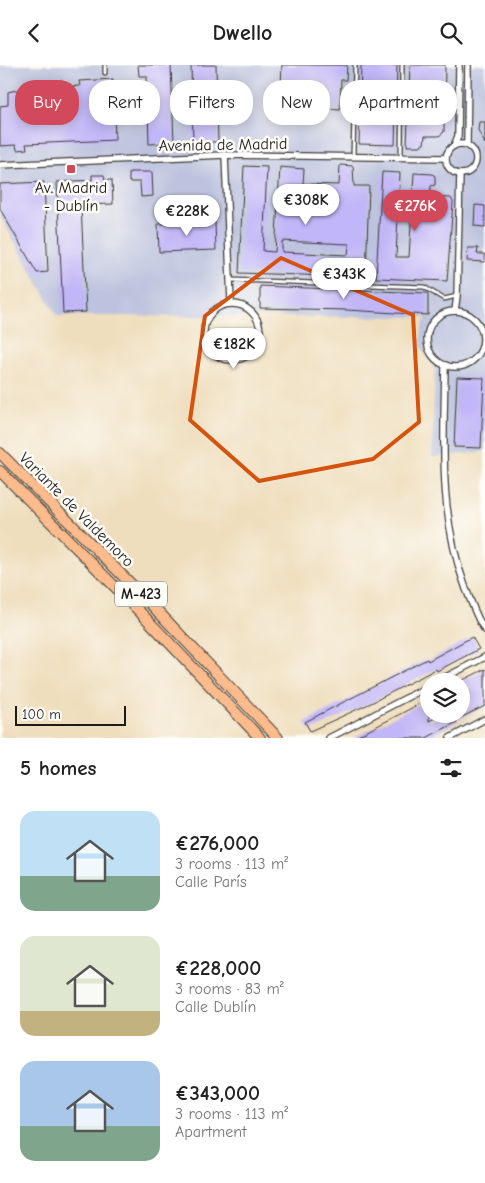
<!DOCTYPE html>
<meta charset="utf-8">
<style>
:root{--surface:#fff;--page:#f6f6f6;--text:#222;--muted:#767676;--accent:#d1495b}
body{margin:0;font-family:"Comic Neue",sans-serif;background:var(--page);color:var(--text);height:100vh;display:flex;flex-direction:column;font-size:19px;white-space:nowrap}
*{box-sizing:border-box;margin:0}
p{font-size:16px;color:var(--muted)}
.icon{flex:none;width:28px;height:28px;fill:none;stroke:currentColor;stroke-width:2;stroke-linecap:round;stroke-linejoin:round}
.map{position:relative;height:673px;overflow:hidden}
.panel{display:flex;flex-direction:column;background:var(--surface);flex:1}
.panel>*{flex:none}
.top-card{position:absolute;left:15px;top:15px;width:455px;height:45px;display:flex;gap:10px}
.tools{position:absolute;left:420px;top:608px;display:grid;gap:10px}
.tools a{display:grid;place-items:center;width:50px;height:50px;border-radius:50%;background:var(--surface);box-shadow:0 2px 12px #0003;font-size:25px}
.scale{position:absolute;left:15px;bottom:12px;width:111px;box-sizing:border-box;padding-left:5px;border:2px solid #1c1c1c;border-top:0;font-size:14px;line-height:18px;white-space:nowrap;color:#1c1c1c;-webkit-text-stroke:4px #fdfcf7;paint-order:stroke}
.price{position:absolute;translate:-50% -42px;padding:0 11px;border-radius:18px;background:#fff;color:#222;font-size:16px;line-height:32px;filter:drop-shadow(0 1px 2px #0008)}
.price::after{content:'';position:absolute;left:50%;top:30px;width:15px;height:11px;margin-left:-8px;background:inherit;clip-path:polygon(0 0,100% 0,50% 100%)}
.price.active{background:var(--accent);color:#fff}
ul{padding:0;list-style:none}
li{display:flex;align-items:center;gap:15px;height:125px;padding:0 20px}
li span{display:grid;place-items:center;flex:none;width:140px;height:100px;border-radius:15px;color:#555}
li>.icon{margin-inline-start:auto}
span .icon{width:60px;height:60px;fill:#fffc;stroke-width:1}
li b{font-size:21px}
h2{display:flex;justify-content:space-between;align-items:center;height:60px;padding:0 20px;font-size:21px}
.chip{padding:0 18px;border-radius:20px;background:var(--surface);box-shadow:0 2px 12px #0003;font-size:18px;line-height:45px}
.chip.active{background:var(--accent);color:#fff}
header{display:flex;justify-content:space-between;align-items:center;height:65px;padding:0 20px;background:var(--surface);font-size:22px;font-weight:600}
.map>svg:first-child{display:block}
.industrial{fill:#bdc3de}
.building{fill:#c1b6f7;fill-rule:evenodd}
.lines{fill:none;stroke-linecap:round;stroke-linejoin:round}
.lane-casing{stroke:#3c3934;stroke-width:5.5}
.street-casing{stroke:#3c3934;stroke-width:8}
.primary-casing{stroke:#3c3934;stroke-width:12}
.lane{stroke:#fff;stroke-width:3}
.street{stroke:#fff;stroke-width:5.5}
.primary{stroke:#fbbb8c;stroke-width:10}
.marked{fill:none;stroke:#d4530e;stroke-width:4;stroke-linejoin:round}
.poi-dot{fill:#d1495b;stroke:#fdfcf7;stroke-width:2}
.labels{text-anchor:middle;stroke-width:5;stroke-linejoin:round;paint-order:stroke}
.shield{fill:#fdfcf7;stroke:#605f5e;stroke-width:1}
.shield-label{font-size:15px;font-weight:bold;fill:#1c1c1c}
.street-label{font-size:16px;fill:#1c1c1c;stroke:#fdfcf7}
.poi-label{font-size:16px;fill:#1c1c1c;stroke:#fdfcf7}
</style>
<header><svg class="icon" aria-label="back" viewBox="0 0 24 24"><path d="M15 5l-7 7 7 7"/></svg>Dwello<svg class="icon" aria-label="search" viewBox="0 0 24 24"><circle cx="10" cy="10" r="6"/><path d="M15 15l6 6"/></svg></header>
<div class="map">
<svg width="485" height="673" viewBox="0 0 485 673">
<rect width="100%" height="100%" fill="#fdfcf7"/>
<filter id="ink" filterUnits="userSpaceOnUse"><feTurbulence type="fractalNoise" baseFrequency=".02" numOctaves="2"/><feDisplacementMap in="SourceGraphic" scale="10" xChannelSelector="R" yChannelSelector="G"/><feConvolveMatrix kernelMatrix="1 2 1 2 8 2 1 2 1" color-interpolation-filters="sRGB"/></filter>
<filter id="wash" filterUnits="userSpaceOnUse"><feTurbulence type="fractalNoise" baseFrequency=".0096" numOctaves="4" result="noise"/><feDisplacementMap in="SourceGraphic" scale="20" xChannelSelector="R" yChannelSelector="G"/><feGaussianBlur stdDeviation="1.12" result="paint"/><feColorMatrix in="noise" values="0 0 0 0 0 0 0 0 0 0 0 0 0 0 0 0 0 1.4 0 .05"/><feComposite in="paint" operator="in"/></filter>
<g filter="url(#wash)">
<rect width="100%" height="100%" fill="#efdebd"/>
<!-- industrial -->
<path class="industrial" d="M0,0H485V386L456,390L432,392L435,304L420,281L422,263L426,252L57,251L0,151Z"/>
<g id="blocks">
<!-- building -->
<g class="building">
<path d="M138,0H171L174,78L149,79L147,11H139Z"/>
<path d="M191,0H216L218,77H193Z"/>
<path d="M282,0H347L346,15H341L340,44L301,42L300,50L288,49V42H280Z"/>
<path d="M361,0H397L395,80L359,79Z"/>
<path d="M410,0H445L444,67L439,71H425L424,79L420,81H407Z"/>
<path d="M113,14L115,75L26,79L27,84L17,85L16,80L0,81V41L8,40V27L33,21L54,22V18L62,15V22L80,21L79,16Z"/>
<path d="M479,57H485V79L478,65Z"/>
<path d="M340,100L353,101L354,121H369L366,212L239,208L244,101L267,102L263,186L275,187L280,102L304,104L303,119L339,120ZM282,176L349,179L348,190L282,187Z"/>
<path d="M129,107H152L153,131L141,132L140,117H129Z"/>
<path d="M382,107L400,108L396,192H409L414,108L432,109L435,111V120L431,121L430,132L451,133L453,137L447,216L376,213Z"/>
<path d="M92,110H104L105,115H112L113,139L81,140L86,247L63,248L57,117L92,115Z"/>
<path d="M44,117L48,207L37,208L0,144V119Z"/>
<path d="M475,140L485,141V162L474,161Z"/>
<path d="M215,157L216,185L159,187L158,159Z"/>
<path d="M468,183H478L477,189H485V197L467,196Z"/>
<path d="M260,221L427,228L428,229V250L347,245L260,243Z"/>
<path d="M457,312L484,313L481,383L454,382Z"/>
<path d="M472,572L479,584L437,606L436,604L371,638L310,666L305,657L427,594L428,596Z"/>
<path d="M485,604V641L456,655L457,657L426,673H354L429,634V656L443,649H461V616Z"/>
</g>
</g>
</g>
<g filter="url(#ink)">
<use href="#blocks" fill-opacity="0" stroke="#3c3934" stroke-width="1"/>
<g class="lines">
<!-- lane casing -->
<g class="lane-casing">
<g id="lane">
<path d="M105,8V0"/>
<path d="M353,92L355,0"/>
<path d="M401,92L402,0"/>
<path d="M231,215L424,222L444,234L457,231"/>
</g>
</g>
<!-- street casing -->
<g class="street-casing">
<g id="street">
<circle cx="461" cy="94" r="15"/>
<path d="M467,80L468,0"/>
<path d="M454,81L458,71L459,0"/>
<path d="M225,90L231,238"/>
<path d="M0,100L225,90L446,93"/>
<circle cx="232" cy="267" r="28"/>
<path d="M455,246L457,231L460,109"/>
<circle cx="455" cy="274" r="28"/>
<path d="M445,300C444,379 438,448 466,524C472,538 476,553 485,565"/>
<path d="M438,616L485,592"/>
<path d="M329,673L429,621"/>
<path d="M450,673L485,654"/>
</g>
</g>
<!-- primary casing -->
<g class="primary-casing">
<g id="primary">
<path d="M0,388L148,536L278,673"/>
<path d="M0,406L140,547L260,673"/>
</g>
</g>
<!-- lane -->
<use href="#lane" class="lane"/>
<!-- street -->
<use href="#street" class="street"/>
<!-- primary -->
<use href="#primary" class="primary"/>
</g>
</g>
<!-- marked area -->
<path class="marked" d="M281,193L413,250L419,357L373,394L259,416L190,355L205,251Z"/>
<!-- markers -->
<rect class="poi-dot" x="66" y="99" width="10" height="10" rx="2.5"/>
<g class="labels">
<!-- shield labels -->
<rect class="shield" x="115" y="516.5" width="52" height="25" rx="4"/>
<g class="shield-label">
<text x="141" y="534">M-423</text>
</g>
<!-- street labels -->
<g class="street-label">
<text transform="translate(223 79) rotate(-1)" y="6">Avenida de Madrid</text>
<text transform="translate(77 444) rotate(45)" y="6">Variante de Valdemoro</text>
</g>
<!-- poi labels -->
<g class="poi-label">
<text x="71" y="128">Av. Madrid<tspan x="71" dy="18">- Dublín</tspan></text>
</g>
</g>
</svg>
<div class="tools">
<a><svg class="icon" aria-label="layers" viewBox="0 0 24 24"><path d="M12 4l9 5-9 5-9-5zM3 14l9 5 9-5"/></svg></a>
</div>
<div class="scale">100 m</div>
<b class="price" style="left:306px;top:161px">€308K</b>
<b class="price active" style="left:415px;top:167px">€276K</b>
<b class="price" style="left:187px;top:172px">€228K</b>
<b class="price" style="left:344px;top:235px">€343K</b>
<b class="price" style="left:234px;top:305px">€182K</b>
<div class="top-card">
<a class="chip active">Buy</a>
<a class="chip">Rent</a>
<a class="chip">Filters</a>
<a class="chip">New</a>
<a class="chip">Apartment</a>
</div>
</div>
<section class="panel">
<h2>5 homes<svg class="icon" aria-label="filters" viewBox="0 0 24 24"><path d="M4 7h16M4 17h16"/><circle cx="9" cy="7" r="2"/><circle cx="15" cy="17" r="2"/></svg></h2>
<ul>
<li><span style="background:linear-gradient(#bfe0f5 65%,#7fa58c 0)"><svg class="icon" aria-label="home" viewBox="0 0 24 24"><path d="M3 11l9-7 9 7M6 9v11h12V9"/></svg></span><div><b>€276,000</b><p>3 rooms · 113 m²</p><p>Calle París</p></div></li>
<li><span style="background:linear-gradient(#dfe7d0 75%,#c2b280 0)"><svg class="icon" aria-label="home" viewBox="0 0 24 24"><path d="M3 11l9-7 9 7M6 9v11h12V9"/></svg></span><div><b>€228,000</b><p>3 rooms · 83 m²</p><p>Calle Dublín</p></div></li>
<li><span style="background:linear-gradient(#a9c7e8 65%,#7fa58c 0)"><svg class="icon" aria-label="home" viewBox="0 0 24 24"><path d="M3 11l9-7 9 7M6 9v11h12V9"/></svg></span><div><b>€343,000</b><p>3 rooms · 113 m²</p><p>Apartment</p></div></li>
</ul>
</section>
